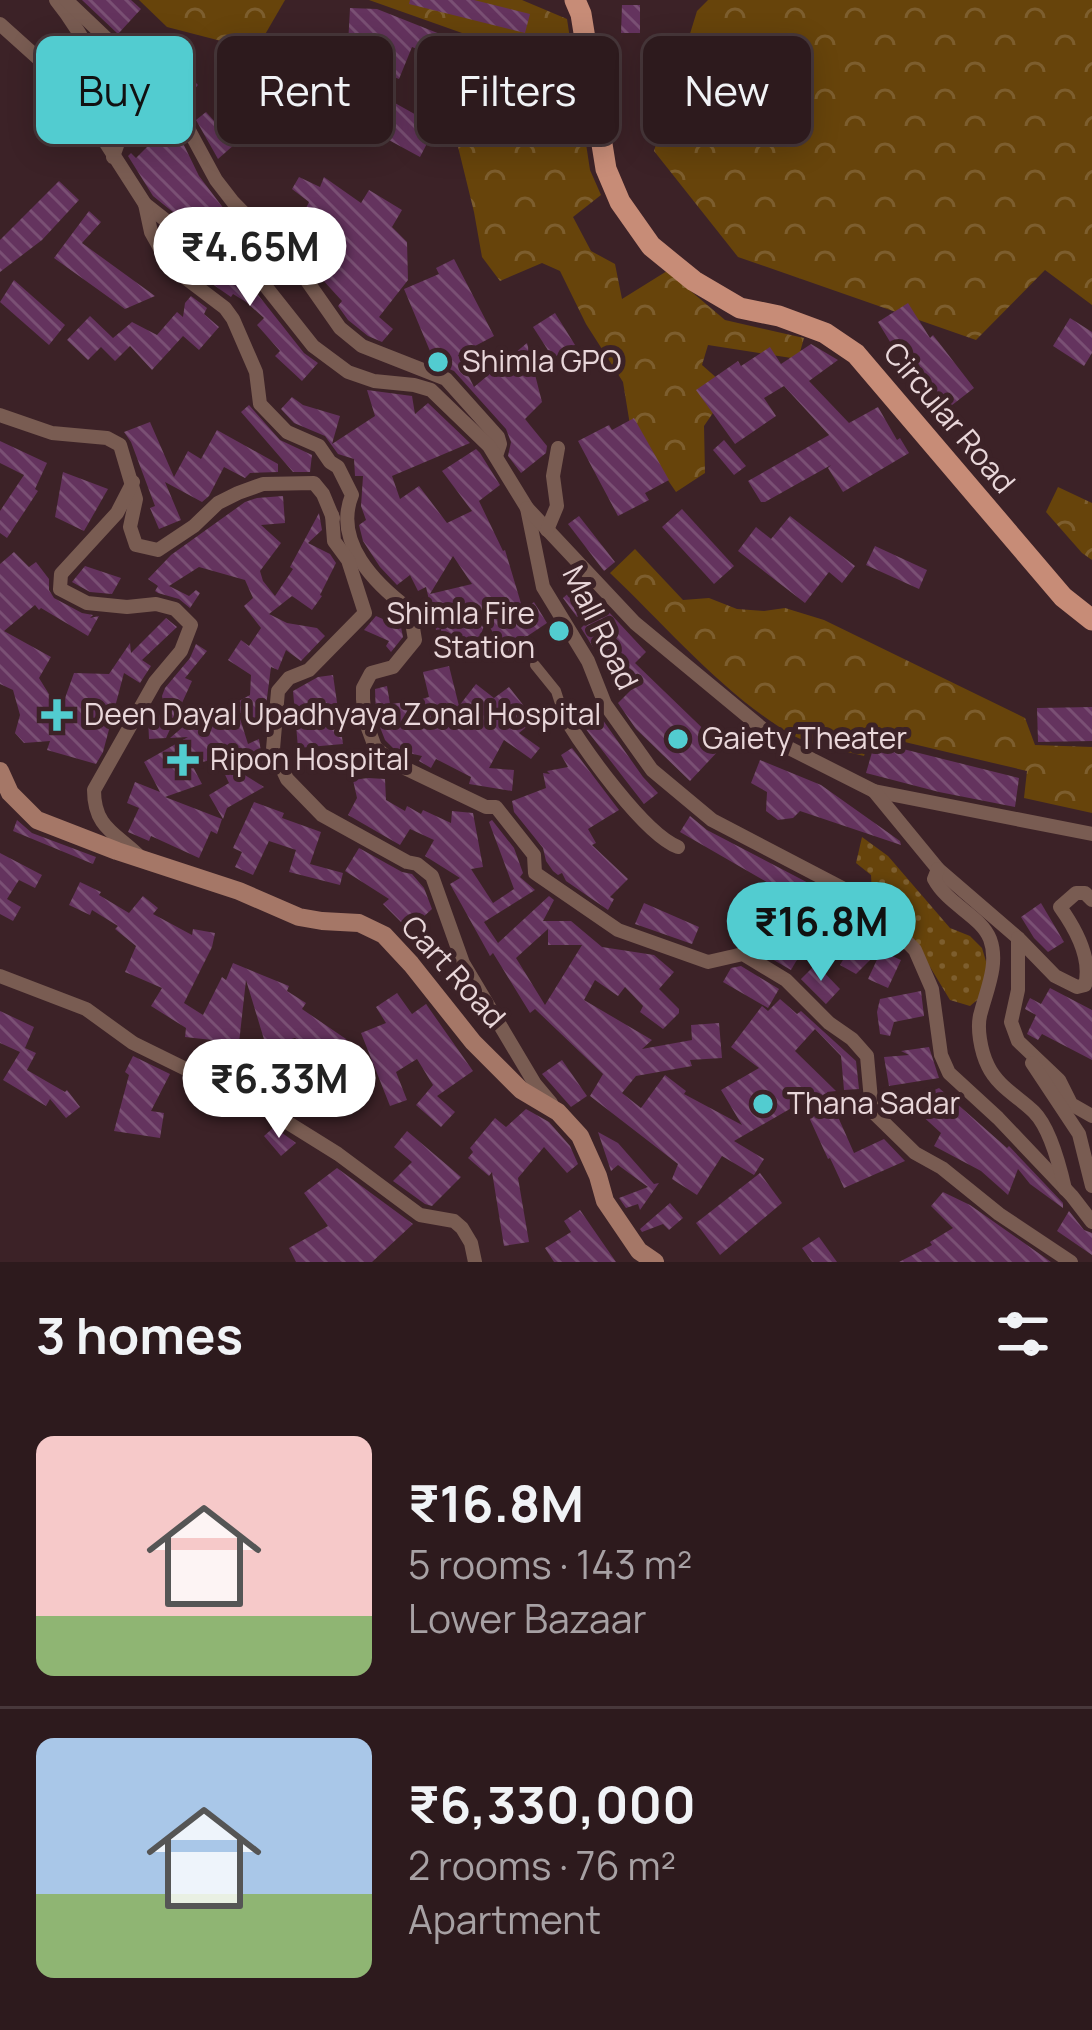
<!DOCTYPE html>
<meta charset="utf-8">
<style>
:root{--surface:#2d1a1d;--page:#39272a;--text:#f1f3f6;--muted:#a7a1a4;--line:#48383b;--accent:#52ccd0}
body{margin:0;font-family:Manrope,sans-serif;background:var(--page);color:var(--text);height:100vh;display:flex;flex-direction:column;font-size:45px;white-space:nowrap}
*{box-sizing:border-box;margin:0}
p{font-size:39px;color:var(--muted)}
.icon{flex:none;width:66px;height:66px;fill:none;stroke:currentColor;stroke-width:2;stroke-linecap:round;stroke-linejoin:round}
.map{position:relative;height:1262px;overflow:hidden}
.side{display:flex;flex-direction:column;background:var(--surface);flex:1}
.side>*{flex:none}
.top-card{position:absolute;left:36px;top:36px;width:1020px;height:108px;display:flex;gap:24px}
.price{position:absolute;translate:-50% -102px;padding:0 27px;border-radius:42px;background:#fff;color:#222;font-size:39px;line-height:78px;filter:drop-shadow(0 3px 6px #0008)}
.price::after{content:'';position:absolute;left:50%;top:72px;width:36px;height:27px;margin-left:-18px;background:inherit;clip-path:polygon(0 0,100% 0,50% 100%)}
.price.active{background:var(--accent);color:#111}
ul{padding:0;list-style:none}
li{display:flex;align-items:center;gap:36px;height:300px;padding:0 36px}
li+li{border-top:3px solid var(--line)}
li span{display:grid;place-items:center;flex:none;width:336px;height:240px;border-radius:18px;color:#555}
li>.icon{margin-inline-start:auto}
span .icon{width:144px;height:144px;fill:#fffc;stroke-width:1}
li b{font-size:51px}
h2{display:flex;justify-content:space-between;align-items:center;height:144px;padding:0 36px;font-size:51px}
.tag{padding:0 42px;border-radius:18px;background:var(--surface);box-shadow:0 6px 30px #0003,0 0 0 3px var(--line);font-size:42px;line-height:108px}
.tag.active{background:var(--accent);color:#111}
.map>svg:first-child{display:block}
.forest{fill:url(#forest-crowns)}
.park{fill:url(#park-dots)}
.building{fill:url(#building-back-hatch);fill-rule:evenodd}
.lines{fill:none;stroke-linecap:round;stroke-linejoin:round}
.pedestrian{stroke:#795c52;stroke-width:10}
.minor{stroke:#795c52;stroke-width:14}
.secondary{stroke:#a57767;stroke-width:18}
.primary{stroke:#c78c77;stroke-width:21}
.poi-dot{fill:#52ccd0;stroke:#3c2227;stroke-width:4.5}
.labels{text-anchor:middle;stroke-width:10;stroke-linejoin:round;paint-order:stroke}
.poi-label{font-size:30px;fill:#e9d7da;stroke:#3c2227;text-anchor:start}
.street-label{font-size:30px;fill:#e9d7da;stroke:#3c2227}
</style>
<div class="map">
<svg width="1092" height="1262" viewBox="0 0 1092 1262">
<defs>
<pattern id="forest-crowns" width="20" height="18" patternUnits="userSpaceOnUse" patternTransform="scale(3)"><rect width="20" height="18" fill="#67440b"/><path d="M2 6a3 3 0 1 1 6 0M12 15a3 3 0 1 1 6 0" fill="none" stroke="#7d5e2e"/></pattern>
<pattern id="park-dots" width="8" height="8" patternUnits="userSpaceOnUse" patternTransform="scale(3)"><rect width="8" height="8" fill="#67440b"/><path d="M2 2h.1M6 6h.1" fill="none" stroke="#7d5e2e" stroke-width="1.8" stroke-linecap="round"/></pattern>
<pattern id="building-back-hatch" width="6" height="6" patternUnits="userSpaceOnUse" patternTransform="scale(3)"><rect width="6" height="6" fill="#64335e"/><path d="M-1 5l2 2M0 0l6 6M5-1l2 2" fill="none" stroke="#7a5074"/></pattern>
</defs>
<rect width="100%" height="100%" fill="#3c2227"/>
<!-- forest -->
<g class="forest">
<path d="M139,0H285L256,50L167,27Z"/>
<path d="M369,0H522L567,19L590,170L601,195L573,217L591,251L615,264L622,299L667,271L725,320L804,338L798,359L708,345L702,365L719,380L717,407L704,426L705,473L676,492L630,425L623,382L586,324L560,271L542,263L500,281L482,257L474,212L448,106L421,77L431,58L500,87L513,51Z"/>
<path d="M708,0H1092V305L1045,270L976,340L738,257L654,151L697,11Z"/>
<path d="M1058,487L1092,503V560L1082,553L1046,512Z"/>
<path d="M635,549L683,600L709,598L737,609L764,611L785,608L824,620L1025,718L1035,745L1092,747V813L1024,798L1027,771L871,734L864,756C841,750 812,746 792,735C723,694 668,628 610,573Z"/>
</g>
<!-- park -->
<path class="park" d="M862,837L888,856L950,928L970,936L982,948L988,968L982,996L970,1006L950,1000L918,947L872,895L871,875L856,863Z"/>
<!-- building -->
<g class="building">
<path d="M82,0H131L141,9L118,34Z"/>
<path d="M410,0H474L530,14L525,33L409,4Z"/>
<path d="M622,5H640V33H621Z"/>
<path d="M350,8L377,9L503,59L495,80L412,47L399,79L324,49L328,37L348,45Z"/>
<path d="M271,57L386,98L436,126L420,157L374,132L370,143L255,103Z"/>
<path d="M173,59L198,85L183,100L159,73Z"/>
<path d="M206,112L235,144L218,159L196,120Z"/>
<path d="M159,135L169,145L179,135L199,176L224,209L248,233L233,248L184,221L153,196L128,156L131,153L136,158Z"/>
<path d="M299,177L320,187L324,177L361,203L369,190L402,210L392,227L407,242L408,280L379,317L393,329L382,342L368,336L348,320L338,306L342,301L289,243L309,202L292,189Z"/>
<path d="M59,181L79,200L42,240L0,272V240Z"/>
<path d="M89,211L101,222L82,243L155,296L125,309L54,258Z"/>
<path d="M165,234L233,274L255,291L304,353L318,363L302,381L275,356L280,351L257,325L264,318L246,302L233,294L231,297L205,279L214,269L200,275L187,265L175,252Z"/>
<path d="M454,259L494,336L458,355L474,387L527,343L542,402L525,419L547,446L546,453L521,473L508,456L511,442L506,429L454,371L435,363L404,289L439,274L436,268Z"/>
<path d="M14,280L65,325L49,345L0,302Z"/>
<path d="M191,296L207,308L204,314L219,327L199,350L183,336L152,370L130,346L115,361L101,347L88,360L67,340L90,316L113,338L132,322L157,335L177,312L183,317L185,303Z"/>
<path d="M908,303L930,338L933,335L974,388L947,409L899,347L895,350L878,322Z"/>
<path d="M555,313L575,345L553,358L533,327Z"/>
<path d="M1070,318L1092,332V353L1084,366L1053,346Z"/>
<path d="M811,344L838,360L809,381L849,423L878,407L897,440L900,438L909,453L843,492L828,468L831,465L765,502H761L748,481L829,435L784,386L764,398L776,416L735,444L696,390L738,361L741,366L770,347L781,364Z"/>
<path d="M367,390L412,396L415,414L428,403L470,443L392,476L400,499L419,486L447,523L472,511L442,471L476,449L480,453L500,485L479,501L503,551L505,550L523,610L534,602L547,623L523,639L526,644L505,655L486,620L478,643L468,653L445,658L441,629L436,630L426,587L418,591L410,575L397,585L380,567L363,541L359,525L366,520L361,506L363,476H355L354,459L338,454L325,436L294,423L281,409L292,397L303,405L340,416L332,444L375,416ZM453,556L472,584L430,594Z"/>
<path d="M249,405L280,440L312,455L310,472H293L241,412Z"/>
<path d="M634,418L669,480L645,493L649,500L618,516L578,441L609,425L612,430Z"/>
<path d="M150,422L174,477L188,451L201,459L217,430L278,464V472L250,473L245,478L224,467L209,496L202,502L165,482L181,520L159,529L150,508L155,506L131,442L124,432Z"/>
<path d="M724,440L746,466L734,475L713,450Z"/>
<path d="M0,441L47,463L35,489L38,491L7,538L0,533V511L24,475L0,463Z"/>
<path d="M63,472L108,489L84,531L55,517Z"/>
<path d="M283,496L285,523L261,525L281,543L260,571L263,581L275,596L293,569L290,567L319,513L322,530L308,543L330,554L336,563L320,595L322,596L312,610L292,596L269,614L287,623L317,628L325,636L301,661L286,650L278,670L271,667L264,721L238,712L248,744L259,739L263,765L232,767L264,787L227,808L223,819L209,795L229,783L217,758L192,765L202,784L165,797L222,819L217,834L211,831L199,858L151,836L149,841L128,832L139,808L127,803L135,782L160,792L144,762L188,737L170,738L198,714L201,722L250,695L251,675L228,660L241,640L249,646L261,628L244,606L253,598L245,580L199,567L169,586L189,596L196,590L200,593L190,608L179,599L158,593L155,591L158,586L148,579L171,555L245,502L257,498Z"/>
<path d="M682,509L734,566L714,584L662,527Z"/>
<path d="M579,516L615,562L604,571L568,524Z"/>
<path d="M790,516L855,566L842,583L829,572L805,603L738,551L756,527L771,539Z"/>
<path d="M875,546L927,570L919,589L866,565Z"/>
<path d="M14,552L29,567L36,562L49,579V590L54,598L82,613L93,615L90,618L99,616L88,636L41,608L39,610L35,605L4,631L51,657L39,678L60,712L74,673L109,674L130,643L131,653L166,618L177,627L142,660L151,666L140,683L124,673L103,752L96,764L47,750L50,741L24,743L15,733L20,715L13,690L0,684V564Z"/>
<path d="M85,566L121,578L112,594L90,592L72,582Z"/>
<path d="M581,582L646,652L635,663L722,747L690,781L636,729L618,703L638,683L598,642L593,647L581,628L591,618L587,612L577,617L563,598Z"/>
<path d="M376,616L401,627L403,637L391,652L386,646L389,641L364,630Z"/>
<path d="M196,644L207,651L185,678L192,681L166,738L149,739L148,718L165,714L162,696L165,688L190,658Z"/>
<path d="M449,666L459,706L476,684L494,698L509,687L535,720L519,733L540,748L531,759L504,740L489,768L514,770L512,791L469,784L471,777L436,759L431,768L419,761L422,756L395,750L385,740L376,717L375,689L387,686L390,704L415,701L429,697L423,672Z"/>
<path d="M333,675L343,744L298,748L293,691L318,677Z"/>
<path d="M1092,707V741L1038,742L1037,708Z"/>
<path d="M600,716L643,777L658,793L644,804L585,728Z"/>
<path d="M875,742L1019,778L1015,807L939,792L866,773Z"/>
<path d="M572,748L619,810L588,829L596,843L592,845L628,879L610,897L614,899L608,910L566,881L562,873L558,875L553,871L546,861L543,848L514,812L512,801L546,788L543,773L550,774L547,771L568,767L561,755Z"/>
<path d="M760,760L821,785L900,841L901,845L800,811L793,818L778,820L766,811L767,792L751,783Z"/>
<path d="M368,778L385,779L386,800L405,811L407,806L421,814L423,810L451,823L452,811L473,813L483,867L471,869L493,903L514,889L489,822L492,820L514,848L523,873L520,877L535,890L484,922L498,943L549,896L554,900L543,921H571L602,947L654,955L674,972L659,989L679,1009V1013L663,1029L640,1012L643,1006L625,987L618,996L595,980L584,1000L652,1040L642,1049L692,1040L691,1025L719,1023L722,1058L690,1060L692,1066L636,1076L622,1093L641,1108L665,1075L686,1091L684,1094L742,1125L721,1090L759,1068L731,1047L762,1006L768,1011L780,999L797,1014L801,1011L856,1061L859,1089L844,1090L841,1056L815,1029L795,1051L836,1091L827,1092L854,1153L884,1139L905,1161L844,1188L830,1158L828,1159L802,1102L734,1141L764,1159L754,1175L722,1156L697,1195L672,1179L678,1164L590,1096L603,1074L535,1009L530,1013L493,953L490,956L450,884L460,878L425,856L434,840L410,829L400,845L348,815L357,798L353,780ZM548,929V945H582L545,1005L516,958Z"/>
<path d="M254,802L284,813L282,818L321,832L310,864L343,873L340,885L289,872L296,850L269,841L253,875L235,867L242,852L233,848Z"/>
<path d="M690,816L707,830L860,910L866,916L845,932L810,902L814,897L790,884L784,892L680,832Z"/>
<path d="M17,820L32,833L96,857L93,864L13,831Z"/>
<path d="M359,848L402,872L412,874L424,888L432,909L409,930L383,904L389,899L345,871Z"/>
<path d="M0,853L42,875L35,888L19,880L7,899L21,907L13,921L0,914Z"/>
<path d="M80,882L101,892L99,895L129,913L143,896L158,908L153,914L192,935L193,929L215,933L212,947L184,1003L203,1015L222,977L226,980L233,963L289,986L287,991L306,1003L302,1009L346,1039L361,1095L304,1107L301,1087L325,1083L322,1072L338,1069L295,1038L266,1046L246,980L239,1043L185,1037L186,1028L151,1006L162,988L125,972L136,946L115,929L118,926L92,910L90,915L69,905Z"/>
<path d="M644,903L699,927L692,944L635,924Z"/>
<path d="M1041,903L1064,942L1048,952L1034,938L1021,917Z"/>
<path d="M757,925L802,951L791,970L746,944Z"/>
<path d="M855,939L878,952L856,974L840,965Z"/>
<path d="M883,952L901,960L888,988L868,979L880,953Z"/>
<path d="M816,964L840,989L826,1004L801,979Z"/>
<path d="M741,966L779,989L768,1008L723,982L731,968Z"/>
<path d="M1050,988L1092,1010V1060L1042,1034L1038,1040L1027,1034L1036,1015L1025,1009L1027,1004L1030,998L1041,1004Z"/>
<path d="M921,991L924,1016L894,1022L890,1036L880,1034L877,1012L880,999Z"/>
<path d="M397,993L412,1014L426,1004L473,1071L437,1096L455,1112L441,1127L416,1105L433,1085L417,1059L396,1072L407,1100L390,1106L361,1033L386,1023L376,1007Z"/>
<path d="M0,1011L34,1027L25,1048L36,1053L27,1070L65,1092L67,1090L80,1107L66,1118L50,1099L46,1106L3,1080L20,1052L0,1043Z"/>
<path d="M929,1047L939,1078L889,1086L884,1057L909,1055L901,1051Z"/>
<path d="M133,1056L170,1074L151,1111L164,1113L160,1138L114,1131L129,1075L125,1072Z"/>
<path d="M562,1060L587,1096L571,1107L542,1074Z"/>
<path d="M939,1088L1007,1148L1009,1146L1063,1203V1208L1030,1184L1018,1169L1008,1195L981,1171L934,1146L941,1133L907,1102Z"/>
<path d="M526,1109L549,1122L570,1146L578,1164L567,1173L544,1147L518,1178L529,1242L504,1246L492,1172L489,1176L468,1158L473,1152L470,1148L495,1118L506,1127Z"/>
<path d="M274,1127L296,1143L281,1156L264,1136Z"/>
<path d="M407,1131L461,1177L432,1206L425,1204L393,1181L412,1162L394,1147Z"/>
<path d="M598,1132L618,1143L654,1184L659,1183L640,1210L638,1204L626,1208L619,1198L648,1187L618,1165L611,1171Z"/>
<path d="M337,1168L413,1224L372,1262H296L289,1248L328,1226L304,1193Z"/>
<path d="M760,1173L782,1203L720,1255L696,1223Z"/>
<path d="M943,1192L970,1205L1051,1262H899L932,1245L930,1242L953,1228L931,1206Z"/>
<path d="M670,1203L683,1218L669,1230L663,1224L642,1232L640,1229Z"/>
<path d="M580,1210L616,1262H554L545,1248L571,1232L564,1221Z"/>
<path d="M1069,1211L1084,1230L1092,1233V1255L1057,1231Z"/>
<path d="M819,1237L837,1262H812L802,1248Z"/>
</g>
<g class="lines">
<!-- pedestrian -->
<path class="pedestrian" d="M535,665L556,691L564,716"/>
<!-- minor -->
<g class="minor">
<path d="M56,0C78,27 124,104 119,138C118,145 115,150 113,157"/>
<path d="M66,0L164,93L184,121L216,180L233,202L298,268L340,328L362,346L446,379L498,437L500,444L496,456"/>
<path d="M0,24L40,60L86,112L145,204L178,230L239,265L263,283L313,346L348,372L374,381L414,385L431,390L489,446L527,508L543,587L588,661L605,704L652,770L712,820L867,901L915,950L932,989L941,1055L949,1073L998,1118L1072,1196L1092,1222"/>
<path d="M145,204L151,232L166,259L179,273L225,308L233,319L256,372L260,404L287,432L319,446L330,462L338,467L352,495C333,542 375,584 410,610L415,640L393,667L371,673L363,688V699L365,720L375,747L392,762L486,807H496L534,855L535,873L618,930L708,962L743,954L786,980L829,1023L852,1039L867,1056L872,1111L915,1153L942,1168L999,1214L1071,1262"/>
<path d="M0,415L52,433L107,438L120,445L136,499L130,527L136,545L158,550L194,526L218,503L238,493L263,484L314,483L323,494L333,518"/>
<path d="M133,482L117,513L61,574L60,589L87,603L127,607L156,604L175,609L191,625L181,651L155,682L94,790C94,828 116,833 140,857"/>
<path d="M527,508L635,623L781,744L874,791L1092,834"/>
<path d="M332,515L334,541L348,560L365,613L309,670L289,678L278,691L273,749L287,779L322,815L407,862L417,864L432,876L463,963L535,1084L551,1103"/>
<path d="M547,530L557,506L553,476L558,448"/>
<path d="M564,716C584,749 644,834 678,847"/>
<path d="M874,791L938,869L1018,938L1055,976L1077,987L1085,985C1092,959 1075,928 1060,907L1076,893H1085L1092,900"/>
<path d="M938,869L934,879C948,905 981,916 990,939C999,963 987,989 981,1012C976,1027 981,1052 988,1066C998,1087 1019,1097 1034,1112C1050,1128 1060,1167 1065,1189"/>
<path d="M1018,938V990L1011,1022L1018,1041L1059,1080L1071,1104L1092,1116"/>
<path d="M0,976L86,1009L133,1043L261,1106L338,1154L420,1215L454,1221L462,1228L471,1243L475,1262"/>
<path d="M1032,1063L1079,1134L1092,1186"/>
</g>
<!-- secondary -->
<path class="secondary" d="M0,771L10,793L37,820L117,851L239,891L299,917L322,921L359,923L384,935L411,964L473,1042L521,1090L558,1112L580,1136L598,1176L605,1201L639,1251L655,1262"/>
<!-- primary -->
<path class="primary" d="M575,0L581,14L606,169L620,202L651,246L694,281L740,308L779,316L825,333L856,354L1063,597L1092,620"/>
</g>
<!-- markers -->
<g class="poi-dot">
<circle cx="438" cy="362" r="12"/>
<circle cx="559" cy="631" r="12"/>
<path d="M51 697h12v12h12v12h-12v12h-12v-12h-12v-12h12z"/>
<circle cx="678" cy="739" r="12"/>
<path d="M177 742h12v12h12v12h-12v12h-12v-12h-12v-12h12z"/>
<circle cx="763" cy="1104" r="12"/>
</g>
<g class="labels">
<!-- poi labels -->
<g class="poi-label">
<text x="462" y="372">Shimla GPO</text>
<text x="535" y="624" text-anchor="end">Shimla Fire<tspan x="535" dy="34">Station</tspan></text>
<text x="84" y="725">Deen Dayal Upadhyaya Zonal Hospital</text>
<text x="702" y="749">Gaiety Theater</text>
<text x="210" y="770">Ripon Hospital</text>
<text x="787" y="1114">Thana Sadar</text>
</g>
<!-- street labels -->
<g class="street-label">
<text transform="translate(949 418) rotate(50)" y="10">Circular Road</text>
<text transform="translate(600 628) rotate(64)" y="10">Mall Road</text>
<text transform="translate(453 972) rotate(48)" y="10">Cart Road</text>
</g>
</g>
</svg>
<b class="price" style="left:250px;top:309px">₹4.65M</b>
<b class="price active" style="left:821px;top:984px">₹16.8M</b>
<b class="price" style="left:279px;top:1141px">₹6.33M</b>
<div class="top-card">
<a class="tag active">Buy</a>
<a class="tag">Rent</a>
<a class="tag">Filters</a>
<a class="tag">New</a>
</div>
</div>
<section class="side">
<h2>3 homes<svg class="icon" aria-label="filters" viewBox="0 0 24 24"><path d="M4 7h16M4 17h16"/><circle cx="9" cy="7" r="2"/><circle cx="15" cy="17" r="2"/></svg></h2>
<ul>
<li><span style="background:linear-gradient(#f6c9c9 75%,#8fb573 0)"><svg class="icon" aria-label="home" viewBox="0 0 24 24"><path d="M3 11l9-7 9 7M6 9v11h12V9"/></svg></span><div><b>₹16.8M</b><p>5 rooms · 143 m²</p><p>Lower Bazaar</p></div></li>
<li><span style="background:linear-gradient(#a9c7e8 65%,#8fb573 0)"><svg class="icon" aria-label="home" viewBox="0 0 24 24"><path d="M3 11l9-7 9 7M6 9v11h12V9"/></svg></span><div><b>₹6,330,000</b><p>2 rooms · 76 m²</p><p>Apartment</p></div></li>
</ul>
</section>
